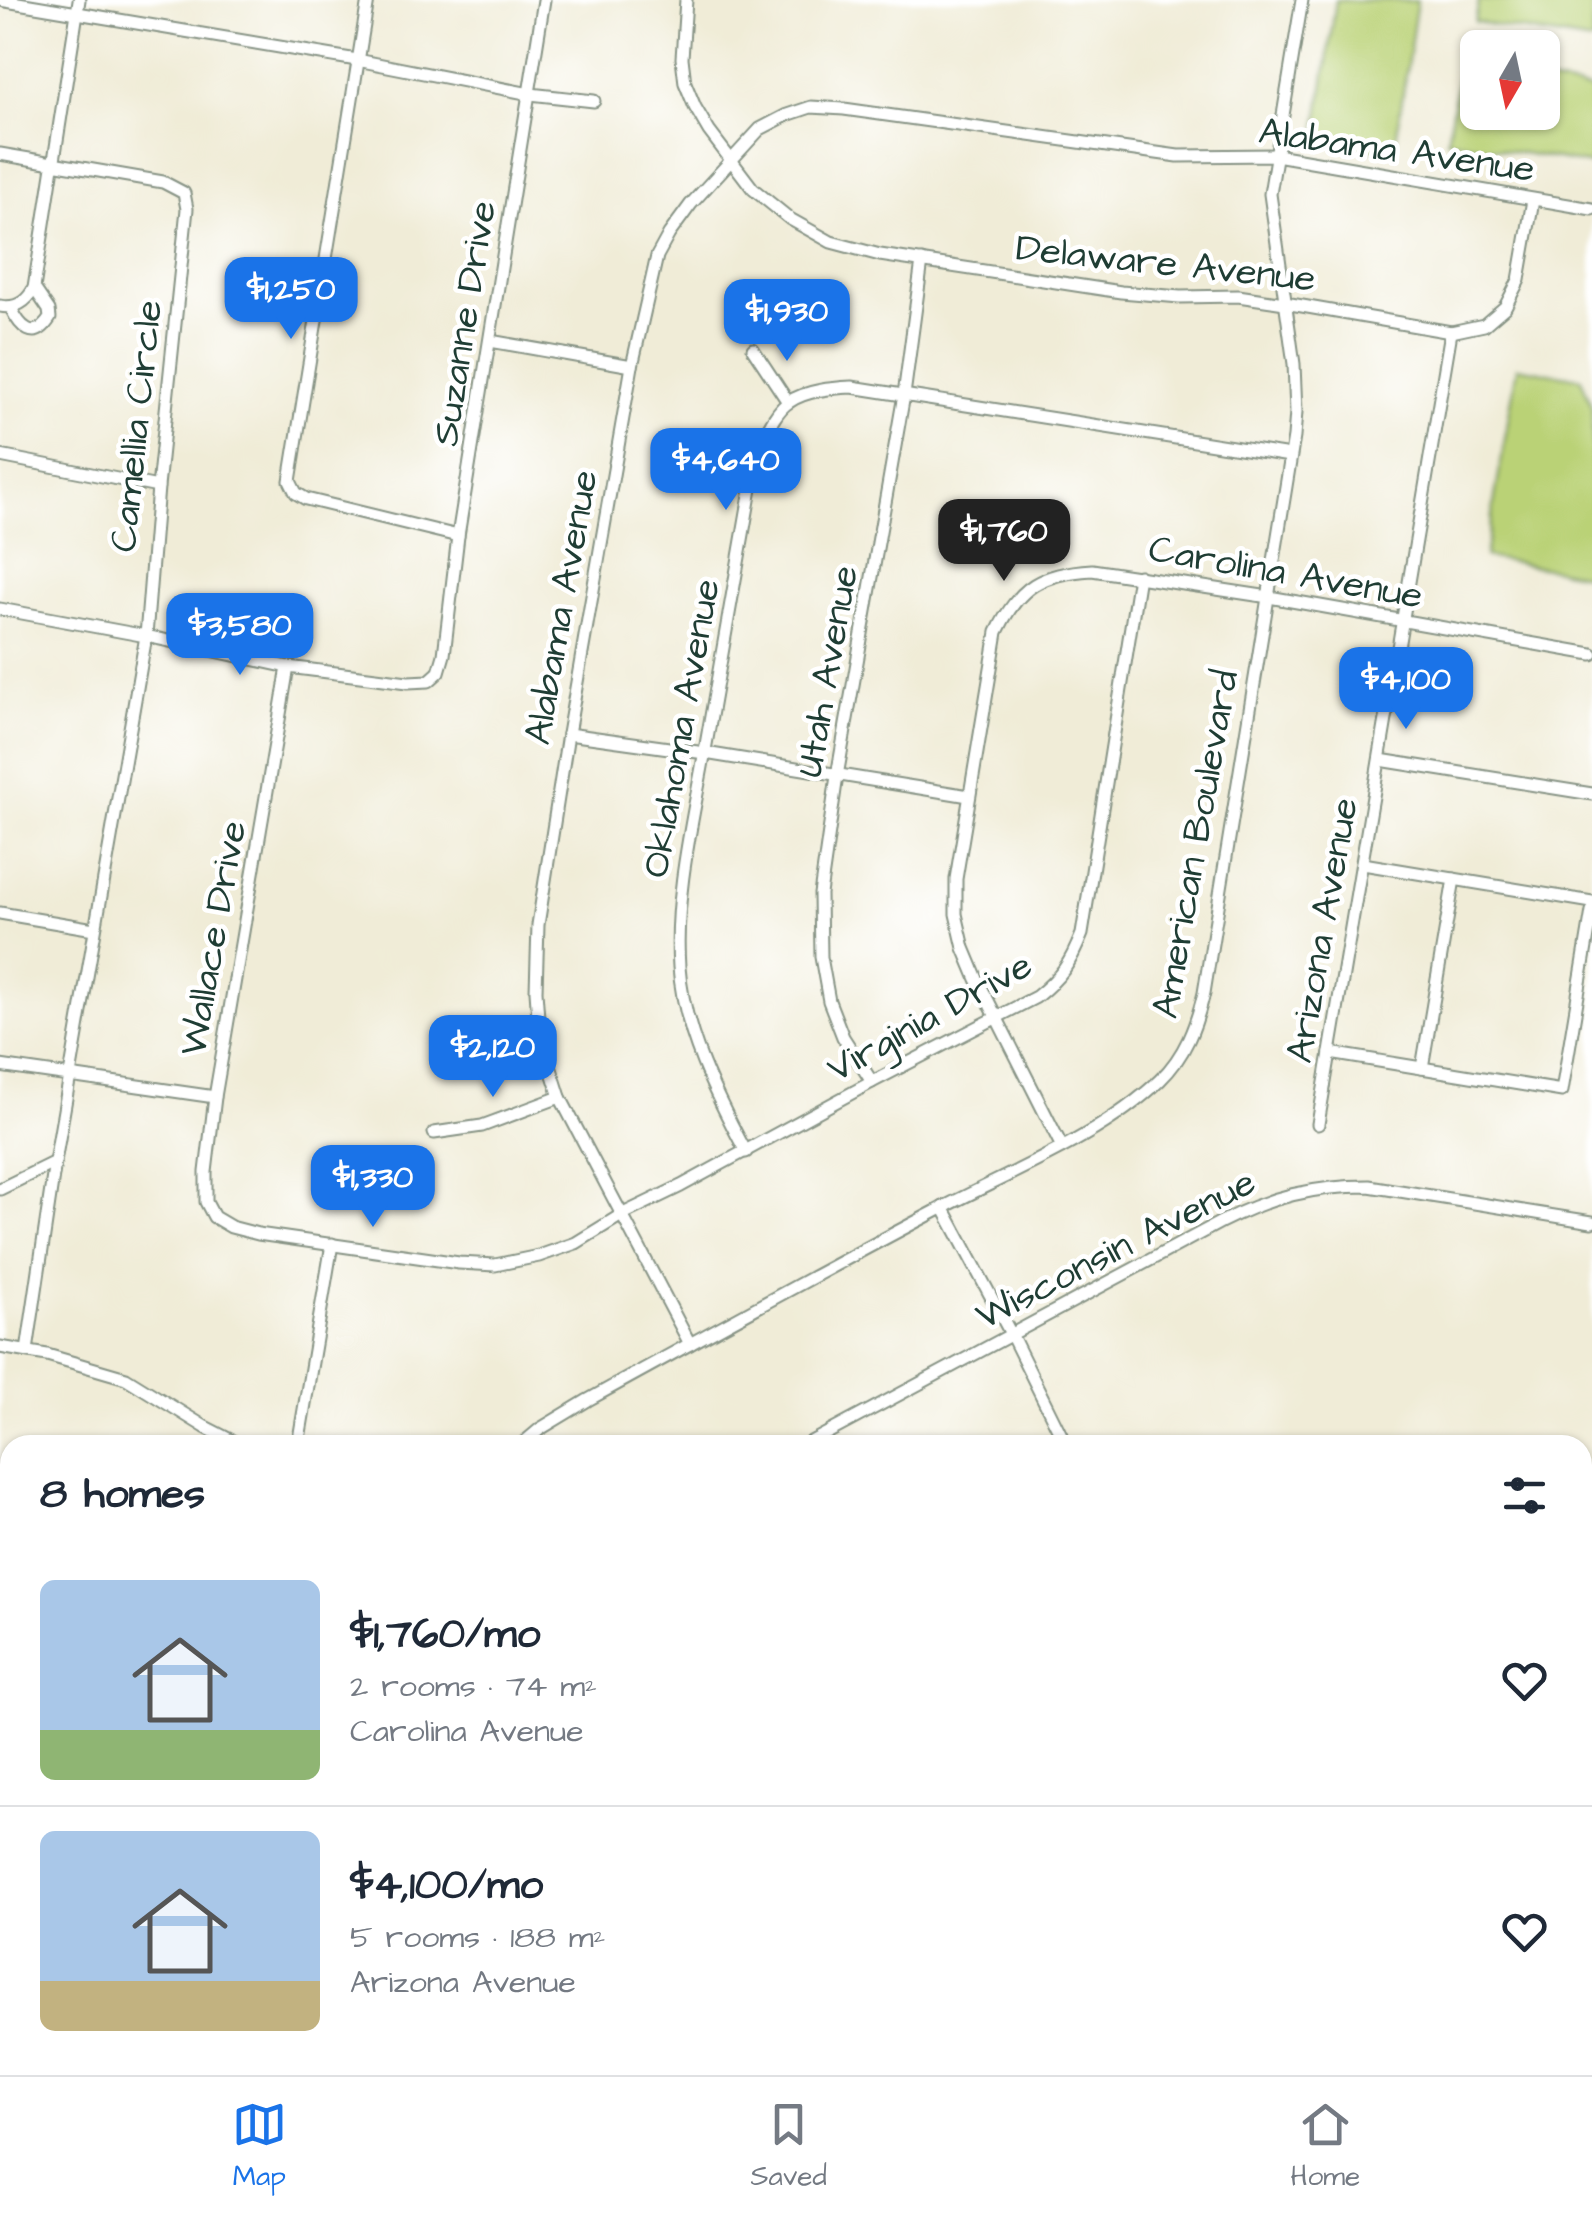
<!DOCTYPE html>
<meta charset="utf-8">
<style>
:root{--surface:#fff;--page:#f2f2f3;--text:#1f2937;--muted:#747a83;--line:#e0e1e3;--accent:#1a73e8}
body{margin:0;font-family:"Architects Daughter",sans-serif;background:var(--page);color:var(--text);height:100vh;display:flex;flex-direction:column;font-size:38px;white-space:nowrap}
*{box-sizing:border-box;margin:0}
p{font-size:32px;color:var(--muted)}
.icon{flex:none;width:55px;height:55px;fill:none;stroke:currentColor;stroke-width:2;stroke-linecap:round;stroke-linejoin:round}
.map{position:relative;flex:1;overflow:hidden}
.side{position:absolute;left:0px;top:1435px;width:1592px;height:640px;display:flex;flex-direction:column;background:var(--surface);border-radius:30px 30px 0 0;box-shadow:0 2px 8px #0004}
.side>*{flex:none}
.needle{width:65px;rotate:189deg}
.buttons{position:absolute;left:1460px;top:30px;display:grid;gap:20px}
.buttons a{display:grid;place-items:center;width:100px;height:100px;border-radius:15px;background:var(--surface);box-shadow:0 2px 8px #0004;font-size:50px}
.price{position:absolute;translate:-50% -85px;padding:0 22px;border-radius:20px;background:var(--accent);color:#fff;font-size:32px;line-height:65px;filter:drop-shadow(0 2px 5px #0008)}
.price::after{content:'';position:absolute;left:50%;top:60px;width:30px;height:22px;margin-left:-15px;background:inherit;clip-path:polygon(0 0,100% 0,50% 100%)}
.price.on{background:#222;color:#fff}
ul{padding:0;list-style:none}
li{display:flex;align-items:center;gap:30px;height:250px;padding:0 40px}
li+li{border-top:2px solid var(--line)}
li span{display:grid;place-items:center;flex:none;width:280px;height:200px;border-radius:15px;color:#555}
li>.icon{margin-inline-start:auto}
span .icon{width:120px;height:120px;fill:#fffc;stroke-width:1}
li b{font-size:42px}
h2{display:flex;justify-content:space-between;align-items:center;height:120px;padding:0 40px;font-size:42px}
.tabs{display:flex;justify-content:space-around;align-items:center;height:140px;border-top:2px solid var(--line);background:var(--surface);font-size:28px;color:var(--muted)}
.tabs a{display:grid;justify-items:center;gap:5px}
.tabs .on{color:var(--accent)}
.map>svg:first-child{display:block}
.green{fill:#bad276;stroke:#6c8855;stroke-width:2.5}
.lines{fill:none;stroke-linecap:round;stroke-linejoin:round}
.stream{stroke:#65c3e3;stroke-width:2.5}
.street-casing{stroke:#889486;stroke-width:15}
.secondary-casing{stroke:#889486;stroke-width:19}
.street{stroke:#fff;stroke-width:11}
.secondary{stroke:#f8e8c3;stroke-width:15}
.labels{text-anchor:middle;stroke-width:9;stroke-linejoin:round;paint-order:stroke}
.street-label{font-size:38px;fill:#1f3d34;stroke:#fff}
</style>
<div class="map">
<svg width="1592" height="2075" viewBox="0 0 1592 2075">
<rect width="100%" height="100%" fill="#fff"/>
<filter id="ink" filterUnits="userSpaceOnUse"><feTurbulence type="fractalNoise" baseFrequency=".01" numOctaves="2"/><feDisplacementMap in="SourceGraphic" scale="20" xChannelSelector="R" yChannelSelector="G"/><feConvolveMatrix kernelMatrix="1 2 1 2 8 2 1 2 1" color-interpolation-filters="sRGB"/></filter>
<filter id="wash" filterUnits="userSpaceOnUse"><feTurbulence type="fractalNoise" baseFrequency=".0048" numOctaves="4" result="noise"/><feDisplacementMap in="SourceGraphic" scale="40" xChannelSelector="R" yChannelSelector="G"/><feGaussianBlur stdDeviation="2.25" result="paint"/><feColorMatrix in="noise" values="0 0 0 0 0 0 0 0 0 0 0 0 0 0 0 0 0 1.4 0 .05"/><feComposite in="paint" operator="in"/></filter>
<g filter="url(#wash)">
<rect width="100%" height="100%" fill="#f0ecd7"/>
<!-- green -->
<g class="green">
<path d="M1336,0L1417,1L1394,153L1315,142Z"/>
<path d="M1479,0H1592V42L1475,22Z"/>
<path d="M1460,67L1477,70L1478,112H1542L1543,81L1592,90V165L1447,140Z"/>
<path d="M1517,367L1581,378L1592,407V576L1485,557Z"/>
</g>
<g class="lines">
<!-- stream -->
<g class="stream">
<path d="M1582,1666L1592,1610"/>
<path d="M1322,2075L1329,2065"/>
</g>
</g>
</g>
<g filter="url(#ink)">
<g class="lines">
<!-- street casing -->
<g class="street-casing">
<g id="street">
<path d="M0,0L357,60L530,94L594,101"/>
<path d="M368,0L290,481L296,493L306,499L458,536"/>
<path d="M686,0L682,58L685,83L695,107L709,131L753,189L790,219L831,242L880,255L1121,292L1180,297L1238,296L1285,303L1451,332L1484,325L1505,307L1519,280L1533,200"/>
<path d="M0,154L163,182L184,193L187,209L158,487L146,636L55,1162L27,1351"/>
<path d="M0,306C15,309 27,302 34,288L79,0"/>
<path d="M11,308C20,327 34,343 50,318L49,310L34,288"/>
<path d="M490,341L632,366"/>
<path d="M753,349L788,402"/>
<path d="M0,456L158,487"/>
<path d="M0,609L146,636L288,667L408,682L429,681L439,672L444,655L458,536L544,0"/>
<path d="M288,667L215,1097L206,1172V1202L214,1217L231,1227L258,1234L459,1263L495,1265L539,1256L576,1243L623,1214L681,1186L872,1082L1036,997C1062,976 1070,964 1082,934L1139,576"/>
<path d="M568,734L705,753L969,796"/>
<path d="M1380,760L1592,794"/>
<path d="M1363,864L1592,902"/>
<path d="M0,913L94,929"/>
<path d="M1330,1053L1562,1091L1592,911"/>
<path d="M0,1066L215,1097"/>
<path d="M1422,1068L1454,879"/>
<path d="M872,1082L843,1037L829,1001L821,957L820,894L837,776L904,395L922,261"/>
<path d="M1318,1124L1451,332"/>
<path d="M434,1133L482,1126L560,1097"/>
<path d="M1062,1147L977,979L964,948L956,914V879L997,632C1019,586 1042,573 1092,570L1269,597L1592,654"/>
<path d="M746,1152C715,1094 684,1033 679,967C674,899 692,823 704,756C722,654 740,552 758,449C766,434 775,411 789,402C806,390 833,388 852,387L1290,456"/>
<path d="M0,1189L55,1162"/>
<path d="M943,1207L1011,1334L1066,1445"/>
<path d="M690,1344L560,1097L539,1031L536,991L538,925L568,734L632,366L657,256L669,234L691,204L760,129L787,115L811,107L844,109L1178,156L1276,155L1592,209"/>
<path d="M0,1347L47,1355L126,1378L205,1427L240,1445"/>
<path d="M298,1445L332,1244"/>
<path d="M521,1445L540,1429L588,1400C706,1335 824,1270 944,1207C1015,1170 1102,1136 1160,1080C1185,1056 1196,1026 1204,993L1294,437L1296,412L1294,364L1270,194L1302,0"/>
<path d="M805,1445L1221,1222C1269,1197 1315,1186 1369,1186L1592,1222"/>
<path d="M0,1560L10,1570"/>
<path d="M0,1777L10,1779"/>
<path d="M0,1987L10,1988"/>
<path d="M354,2065L357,2075"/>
<path d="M521,2065L525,2075"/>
<path d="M22,2075L23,2065"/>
<path d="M194,2075L196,2065"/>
<path d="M571,2075L586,2065"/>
</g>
</g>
<!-- secondary casing -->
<g class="secondary-casing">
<g id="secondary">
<path d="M1582,1753L1592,1740"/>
<path d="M1357,2075L1364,2065"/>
</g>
</g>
<!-- street -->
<use href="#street" class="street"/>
<!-- secondary -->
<use href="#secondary" class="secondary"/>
</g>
</g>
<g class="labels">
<!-- street labels -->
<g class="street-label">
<text transform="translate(1397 149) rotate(8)" y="13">Alabama Avenue</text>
<text transform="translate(1166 262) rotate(6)" y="13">Delaware Avenue</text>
<text transform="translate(463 323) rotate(-81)" y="13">Suzanne Drive</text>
<text transform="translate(135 426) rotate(-84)" y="13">Camellia Circle</text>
<text transform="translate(1286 571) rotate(10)" y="13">Carolina Avenue</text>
<text transform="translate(560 607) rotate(-80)" y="13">Alabama Avenue</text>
<text transform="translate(826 671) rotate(-80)" y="13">Utah Avenue</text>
<text transform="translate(680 728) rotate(-80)" y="13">Oklahoma Avenue</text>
<text transform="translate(1194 844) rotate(-80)" y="13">American Boulevard</text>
<text transform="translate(1321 930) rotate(-80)" y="13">Arizona Avenue</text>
<text transform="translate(212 938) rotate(-80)" y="13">Wallace Drive</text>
<text transform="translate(929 1016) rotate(-29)" y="13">Virginia Drive</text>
<text transform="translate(1115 1248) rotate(-27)" y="13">Wisconsin Avenue</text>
</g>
</g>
</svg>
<div class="buttons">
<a><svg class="needle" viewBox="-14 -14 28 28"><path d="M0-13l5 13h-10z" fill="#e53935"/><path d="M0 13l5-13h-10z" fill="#747a83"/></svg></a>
</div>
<b class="price" style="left:291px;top:342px">$1,250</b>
<b class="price" style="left:787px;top:364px">$1,930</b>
<b class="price" style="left:726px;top:513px">$4,640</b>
<b class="price on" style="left:1004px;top:584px">$1,760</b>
<b class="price" style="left:240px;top:678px">$3,580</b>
<b class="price" style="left:1406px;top:732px">$4,100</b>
<b class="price" style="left:493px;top:1100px">$2,120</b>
<b class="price" style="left:373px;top:1230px">$1,330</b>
<section class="side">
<h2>8 homes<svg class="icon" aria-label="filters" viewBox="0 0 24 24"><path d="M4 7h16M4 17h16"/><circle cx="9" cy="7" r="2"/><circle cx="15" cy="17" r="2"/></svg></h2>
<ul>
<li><span style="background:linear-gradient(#a9c7e8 75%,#8fb573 0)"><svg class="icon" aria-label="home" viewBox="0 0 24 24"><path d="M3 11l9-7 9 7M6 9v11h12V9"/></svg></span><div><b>$1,760/mo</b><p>2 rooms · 74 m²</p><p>Carolina Avenue</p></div><svg class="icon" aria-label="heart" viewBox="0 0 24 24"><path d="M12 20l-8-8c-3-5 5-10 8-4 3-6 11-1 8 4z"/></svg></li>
<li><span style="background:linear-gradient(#a9c7e8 75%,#c2b280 0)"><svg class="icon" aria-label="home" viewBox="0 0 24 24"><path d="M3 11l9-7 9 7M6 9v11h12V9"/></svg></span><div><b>$4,100/mo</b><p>5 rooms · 188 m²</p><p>Arizona Avenue</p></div><svg class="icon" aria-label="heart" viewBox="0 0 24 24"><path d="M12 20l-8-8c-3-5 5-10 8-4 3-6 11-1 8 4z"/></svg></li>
</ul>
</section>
</div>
<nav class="tabs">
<a class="on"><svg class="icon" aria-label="map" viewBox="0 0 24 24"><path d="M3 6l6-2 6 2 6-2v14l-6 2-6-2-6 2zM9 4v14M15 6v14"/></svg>Map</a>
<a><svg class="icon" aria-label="saved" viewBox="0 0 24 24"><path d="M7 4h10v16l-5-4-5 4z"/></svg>Saved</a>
<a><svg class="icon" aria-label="home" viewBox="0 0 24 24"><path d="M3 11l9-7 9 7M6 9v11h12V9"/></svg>Home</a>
</nav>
